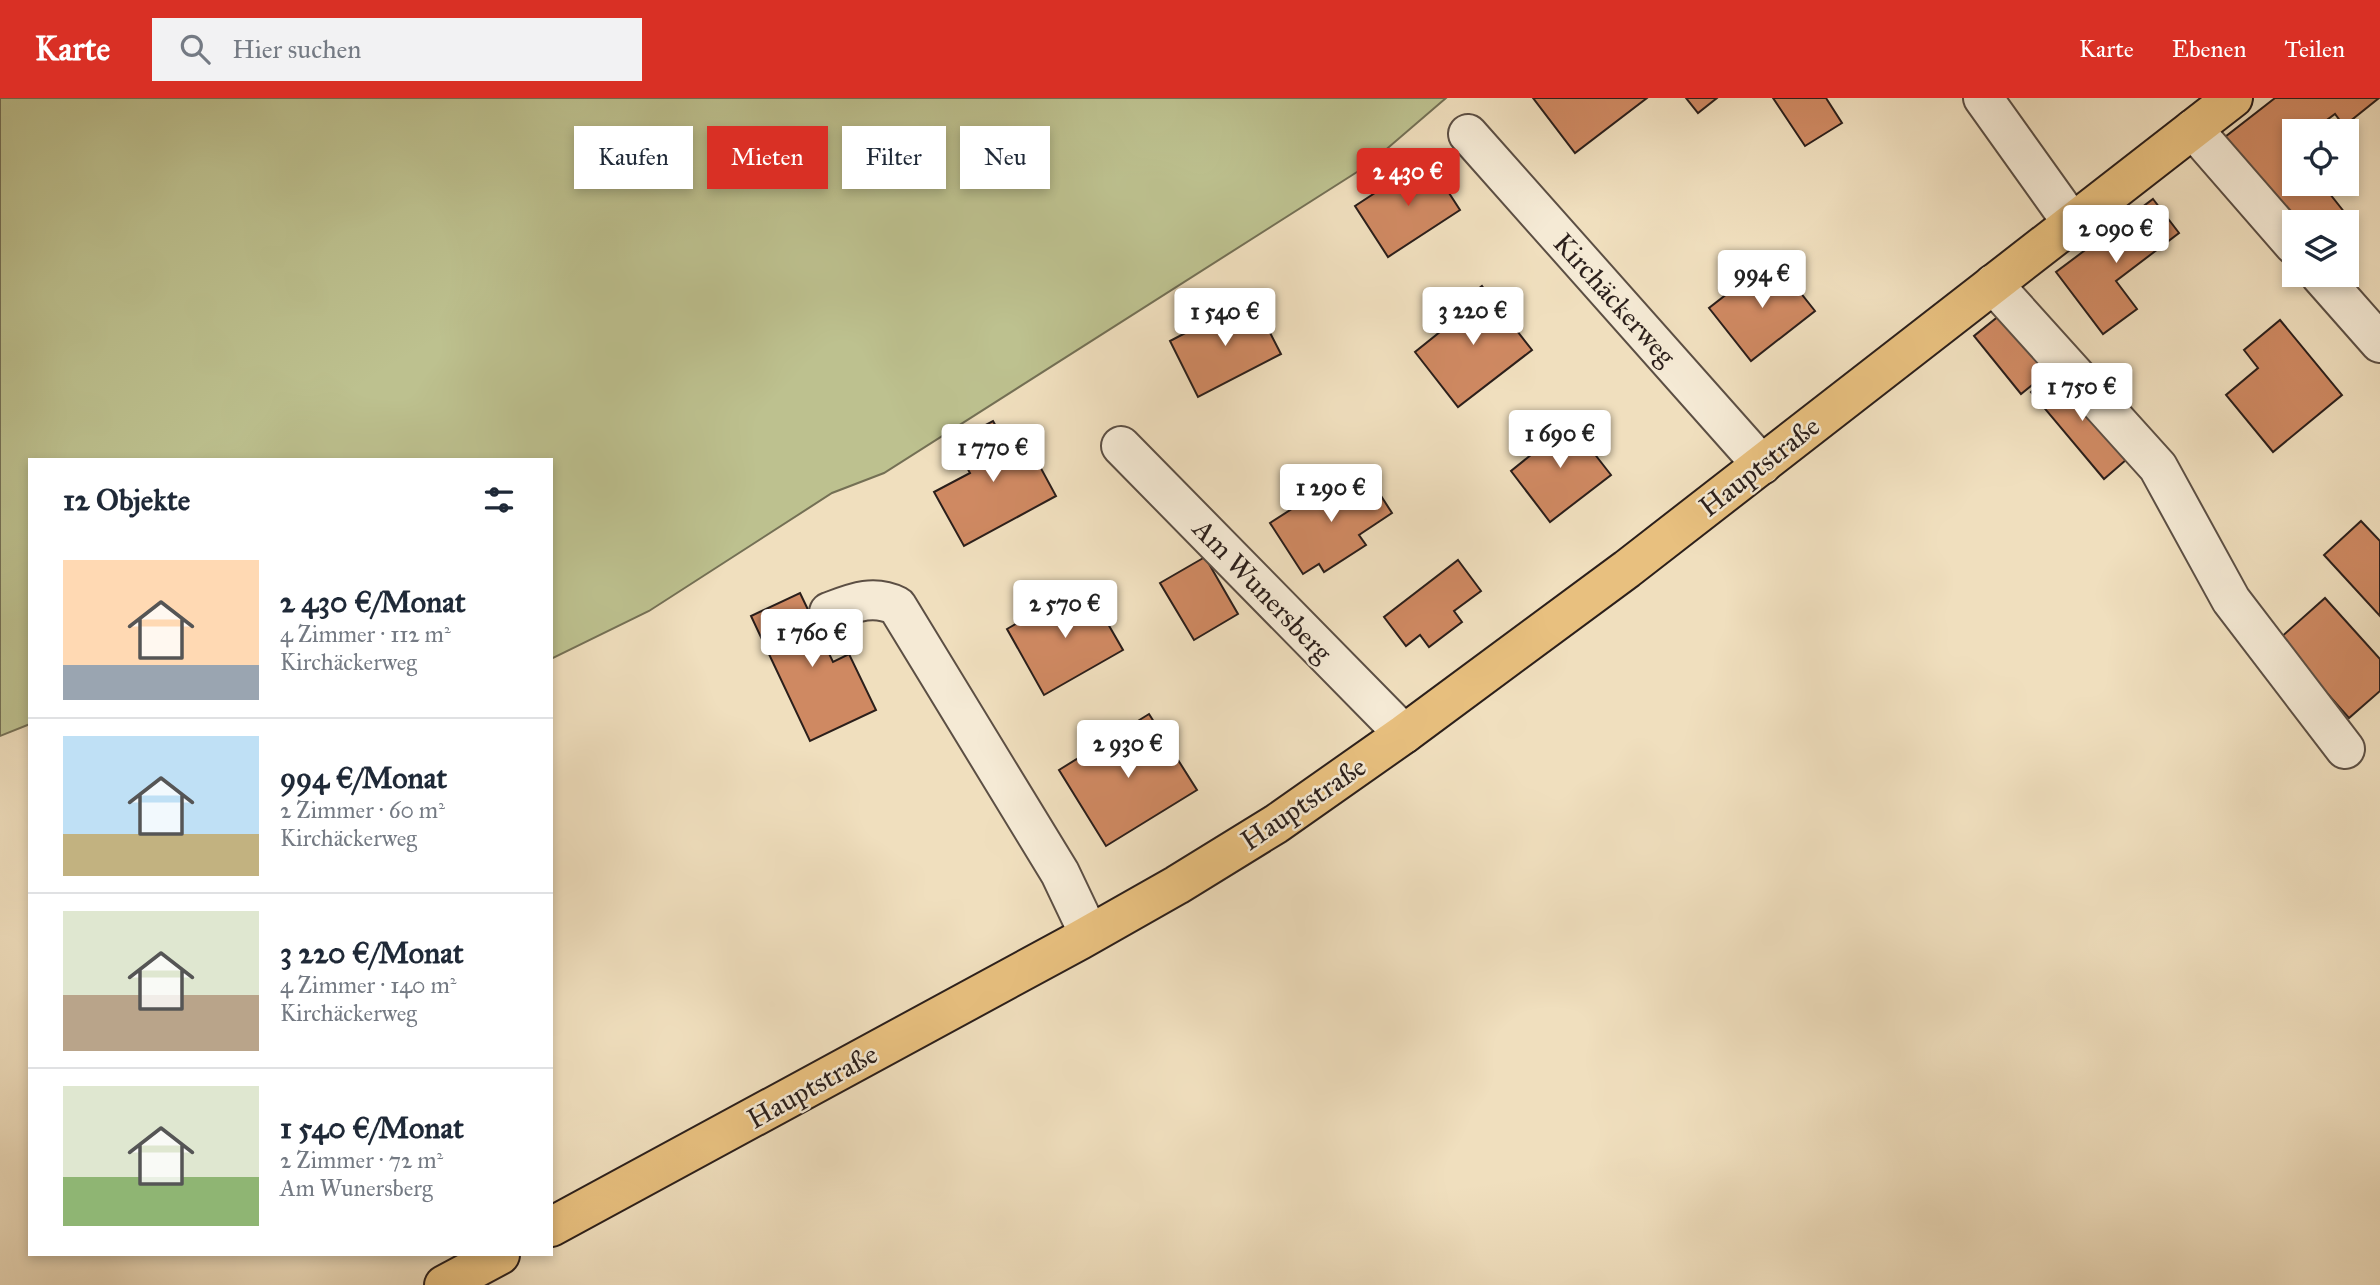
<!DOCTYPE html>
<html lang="de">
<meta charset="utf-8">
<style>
:root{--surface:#fff;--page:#f2f2f3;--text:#1f2937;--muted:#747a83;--line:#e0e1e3;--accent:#d93025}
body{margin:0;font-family:"IM FELL Great Primer",serif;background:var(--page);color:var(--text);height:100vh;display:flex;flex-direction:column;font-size:26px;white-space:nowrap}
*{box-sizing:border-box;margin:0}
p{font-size:23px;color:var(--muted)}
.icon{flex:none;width:38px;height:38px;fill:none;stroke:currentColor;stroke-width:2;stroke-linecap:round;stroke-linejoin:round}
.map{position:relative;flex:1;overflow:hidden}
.drawer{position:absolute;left:28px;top:360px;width:525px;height:798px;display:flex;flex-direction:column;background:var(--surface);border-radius:0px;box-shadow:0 4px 10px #0003}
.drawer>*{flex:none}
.guide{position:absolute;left:574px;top:28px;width:665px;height:63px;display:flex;gap:14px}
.controls{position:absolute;left:2282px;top:21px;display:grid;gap:14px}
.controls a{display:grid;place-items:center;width:77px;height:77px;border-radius:0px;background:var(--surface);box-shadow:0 4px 10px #0003;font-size:35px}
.price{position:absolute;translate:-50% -60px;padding:0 16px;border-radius:7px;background:#fff;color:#222;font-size:23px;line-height:46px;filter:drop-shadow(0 2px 4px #0008)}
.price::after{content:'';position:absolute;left:50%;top:42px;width:21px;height:16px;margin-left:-10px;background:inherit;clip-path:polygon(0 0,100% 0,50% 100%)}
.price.current{background:var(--accent);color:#fff}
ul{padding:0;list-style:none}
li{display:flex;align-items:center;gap:21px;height:175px;padding:0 35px}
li+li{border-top:2px solid var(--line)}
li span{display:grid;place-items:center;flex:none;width:196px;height:140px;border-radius:0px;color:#555}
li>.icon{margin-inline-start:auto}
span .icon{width:84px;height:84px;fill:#fffc;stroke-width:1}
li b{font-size:30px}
h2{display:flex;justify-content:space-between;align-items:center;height:84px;padding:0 35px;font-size:30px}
.tag{padding:0 24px;border-radius:0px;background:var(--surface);box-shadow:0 4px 10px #0003;font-size:24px;line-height:63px}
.tag.current{background:var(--accent);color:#fff}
header{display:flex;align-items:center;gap:42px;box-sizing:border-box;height:98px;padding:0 35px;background:var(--accent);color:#fff}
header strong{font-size:33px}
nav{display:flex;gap:38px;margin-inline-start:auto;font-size:24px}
.search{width:490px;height:63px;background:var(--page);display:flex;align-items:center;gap:18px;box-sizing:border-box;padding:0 24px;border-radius:0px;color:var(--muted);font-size:26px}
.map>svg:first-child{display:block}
.green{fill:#bdc18f;stroke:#747055;stroke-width:2}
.building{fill:#cf8962;stroke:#2b1f1b;stroke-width:2}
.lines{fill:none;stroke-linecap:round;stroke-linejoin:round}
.minor-casing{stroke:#5c4f44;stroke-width:42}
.major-casing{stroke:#2b1f1b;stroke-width:42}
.minor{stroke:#f5ead5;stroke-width:38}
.major{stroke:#e8c07f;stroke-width:38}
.labels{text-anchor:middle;stroke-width:5;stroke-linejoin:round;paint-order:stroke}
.street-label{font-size:28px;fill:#2b1f1b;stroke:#f5ead5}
</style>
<header>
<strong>Karte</strong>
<div class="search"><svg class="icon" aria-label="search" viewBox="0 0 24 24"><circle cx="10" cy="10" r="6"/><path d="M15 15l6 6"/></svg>Hier suchen</div>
<nav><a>Karte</a><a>Ebenen</a><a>Teilen</a></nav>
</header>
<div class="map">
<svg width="2380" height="1187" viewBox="0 0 2380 1187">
<rect width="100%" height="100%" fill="#f0dfbe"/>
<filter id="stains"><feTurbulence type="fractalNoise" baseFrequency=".00286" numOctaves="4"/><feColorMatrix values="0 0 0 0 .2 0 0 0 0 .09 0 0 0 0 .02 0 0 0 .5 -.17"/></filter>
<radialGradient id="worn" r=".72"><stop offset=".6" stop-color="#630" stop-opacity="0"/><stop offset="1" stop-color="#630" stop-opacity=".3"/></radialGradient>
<!-- green -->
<path class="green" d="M0,0H1446L1368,67L884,375L832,395L649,513L551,561V362H30V626L0,638Z"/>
<!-- building -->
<g class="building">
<path d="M1533,0H1647L1575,55Z"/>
<path d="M1686,0H1717L1698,15Z"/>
<path d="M1773,0H1826L1842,25L1805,48Z"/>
<path d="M2275,0H2379L2344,28L2335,16L2312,33H2294V86H2322L2345,115L2333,124H2294L2225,39Z"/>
<path d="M1427,61L1460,112L1388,159L1355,108Z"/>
<path d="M2153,101L2179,135L2116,183L2137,211L2103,236L2056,174Z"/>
<path d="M1773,160L1815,213L1751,263L1709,210Z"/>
<path d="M1482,188L1532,252L1458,309L1415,254L1446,229L1440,221Z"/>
<path d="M1252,200L1281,256L1198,299L1170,243Z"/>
<path d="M2005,213L2052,271L2021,296L1974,238Z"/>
<path d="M2280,222L2342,297L2273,354L2226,297L2258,270L2244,252Z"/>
<path d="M2061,268L2134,355L2104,381L2031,294Z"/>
<path d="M1565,318L1611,377L1550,424L1511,373L1532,356L1526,349Z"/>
<path d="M993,323L1007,348L1024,339L1056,398L964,448L934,394L970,375L953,344Z"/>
<path d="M1365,373L1392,415L1359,437L1366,447L1324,474L1319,466L1303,476L1270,425L1315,396L1319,403Z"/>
<path d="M2361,423L2380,443V518L2324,457Z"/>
<path d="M1205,459L1238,516L1194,542L1160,485Z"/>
<path d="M1458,462L1481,493L1454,513L1462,524L1429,549L1420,537L1406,548L1384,519Z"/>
<path d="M1085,486L1123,552L1044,597L1007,531Z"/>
<path d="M800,495L833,564L849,556L876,612L810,643L751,518Z"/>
<path d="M2325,500L2380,561V593L2349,620L2279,541Z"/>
<path d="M1149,616L1197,692L1106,748L1059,672Z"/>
</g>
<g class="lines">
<!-- minor casing -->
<g class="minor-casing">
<g id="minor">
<path d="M1983,0L2073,126"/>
<path d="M2193,31L2294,147"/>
<path d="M1468,36L1762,367"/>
<path d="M2320,177L2380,245"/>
<path d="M1993,186L2158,369L2231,502L2345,651"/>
<path d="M1121,348L1404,636"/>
<path d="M829,514C853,505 873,496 897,508L1060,775L1089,836"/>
</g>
</g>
<!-- major casing -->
<g class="major-casing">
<g id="major">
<path d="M551,1129L1080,842L1177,787L1276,726L1404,636L1627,471L2233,0"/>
<path d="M444,1187L500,1157"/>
</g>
</g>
<!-- minor -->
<use href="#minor" class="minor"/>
<!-- major -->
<use href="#major" class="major"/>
</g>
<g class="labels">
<!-- street labels -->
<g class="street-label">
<text transform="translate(1615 201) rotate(48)" y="10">Kirchäckerweg</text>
<text transform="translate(1759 368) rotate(-38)" y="10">Hauptstraße</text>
<text transform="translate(1263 492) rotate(46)" y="10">Am Wunersberg</text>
<text transform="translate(1303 705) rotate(-34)" y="10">Hauptstraße</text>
<text transform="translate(812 988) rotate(-29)" y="10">Hauptstraße</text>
</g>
</g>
<rect width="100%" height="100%" filter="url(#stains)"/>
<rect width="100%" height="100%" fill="url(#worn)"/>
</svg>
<div class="controls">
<a><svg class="icon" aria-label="locate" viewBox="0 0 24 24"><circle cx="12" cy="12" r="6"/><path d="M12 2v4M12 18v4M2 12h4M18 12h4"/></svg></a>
<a><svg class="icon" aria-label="layers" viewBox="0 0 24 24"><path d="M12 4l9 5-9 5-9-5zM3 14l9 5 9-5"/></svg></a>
</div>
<b class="price current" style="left:1408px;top:110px">2 430 €</b>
<b class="price" style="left:2116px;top:167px">2 090 €</b>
<b class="price" style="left:1762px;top:212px">994 €</b>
<b class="price" style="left:1473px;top:249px">3 220 €</b>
<b class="price" style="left:1225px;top:250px">1 540 €</b>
<b class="price" style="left:2082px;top:325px">1 750 €</b>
<b class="price" style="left:1560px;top:372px">1 690 €</b>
<b class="price" style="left:993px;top:386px">1 770 €</b>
<b class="price" style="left:1331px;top:426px">1 290 €</b>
<b class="price" style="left:1065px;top:542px">2 570 €</b>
<b class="price" style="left:812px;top:571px">1 760 €</b>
<b class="price" style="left:1128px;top:682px">2 930 €</b>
<div class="guide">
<a class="tag">Kaufen</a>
<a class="tag current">Mieten</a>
<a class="tag">Filter</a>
<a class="tag">Neu</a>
</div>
<section class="drawer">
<h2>12 Objekte<svg class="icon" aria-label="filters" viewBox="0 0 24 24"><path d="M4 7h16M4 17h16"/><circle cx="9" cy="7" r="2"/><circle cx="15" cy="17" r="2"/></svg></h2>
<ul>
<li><span style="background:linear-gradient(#ffd9b3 75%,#9aa5b1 0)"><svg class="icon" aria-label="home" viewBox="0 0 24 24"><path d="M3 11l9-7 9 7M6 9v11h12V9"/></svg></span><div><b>2 430 €/Monat</b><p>4 Zimmer · 112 m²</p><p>Kirchäckerweg</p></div></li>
<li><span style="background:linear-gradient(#bfe0f5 70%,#c2b280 0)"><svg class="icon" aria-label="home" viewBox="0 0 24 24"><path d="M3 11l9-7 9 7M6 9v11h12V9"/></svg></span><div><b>994 €/Monat</b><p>2 Zimmer · 60 m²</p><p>Kirchäckerweg</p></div></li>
<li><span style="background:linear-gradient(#dfe7d0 60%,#b9a48a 0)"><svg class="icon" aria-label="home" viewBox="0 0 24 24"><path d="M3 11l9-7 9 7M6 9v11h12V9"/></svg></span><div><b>3 220 €/Monat</b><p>4 Zimmer · 140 m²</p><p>Kirchäckerweg</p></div></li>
<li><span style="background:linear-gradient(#dfe7d0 65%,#8fb573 0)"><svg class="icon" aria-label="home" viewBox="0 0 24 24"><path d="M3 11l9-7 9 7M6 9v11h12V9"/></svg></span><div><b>1 540 €/Monat</b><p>2 Zimmer · 72 m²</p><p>Am Wunersberg</p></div></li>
</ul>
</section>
</div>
